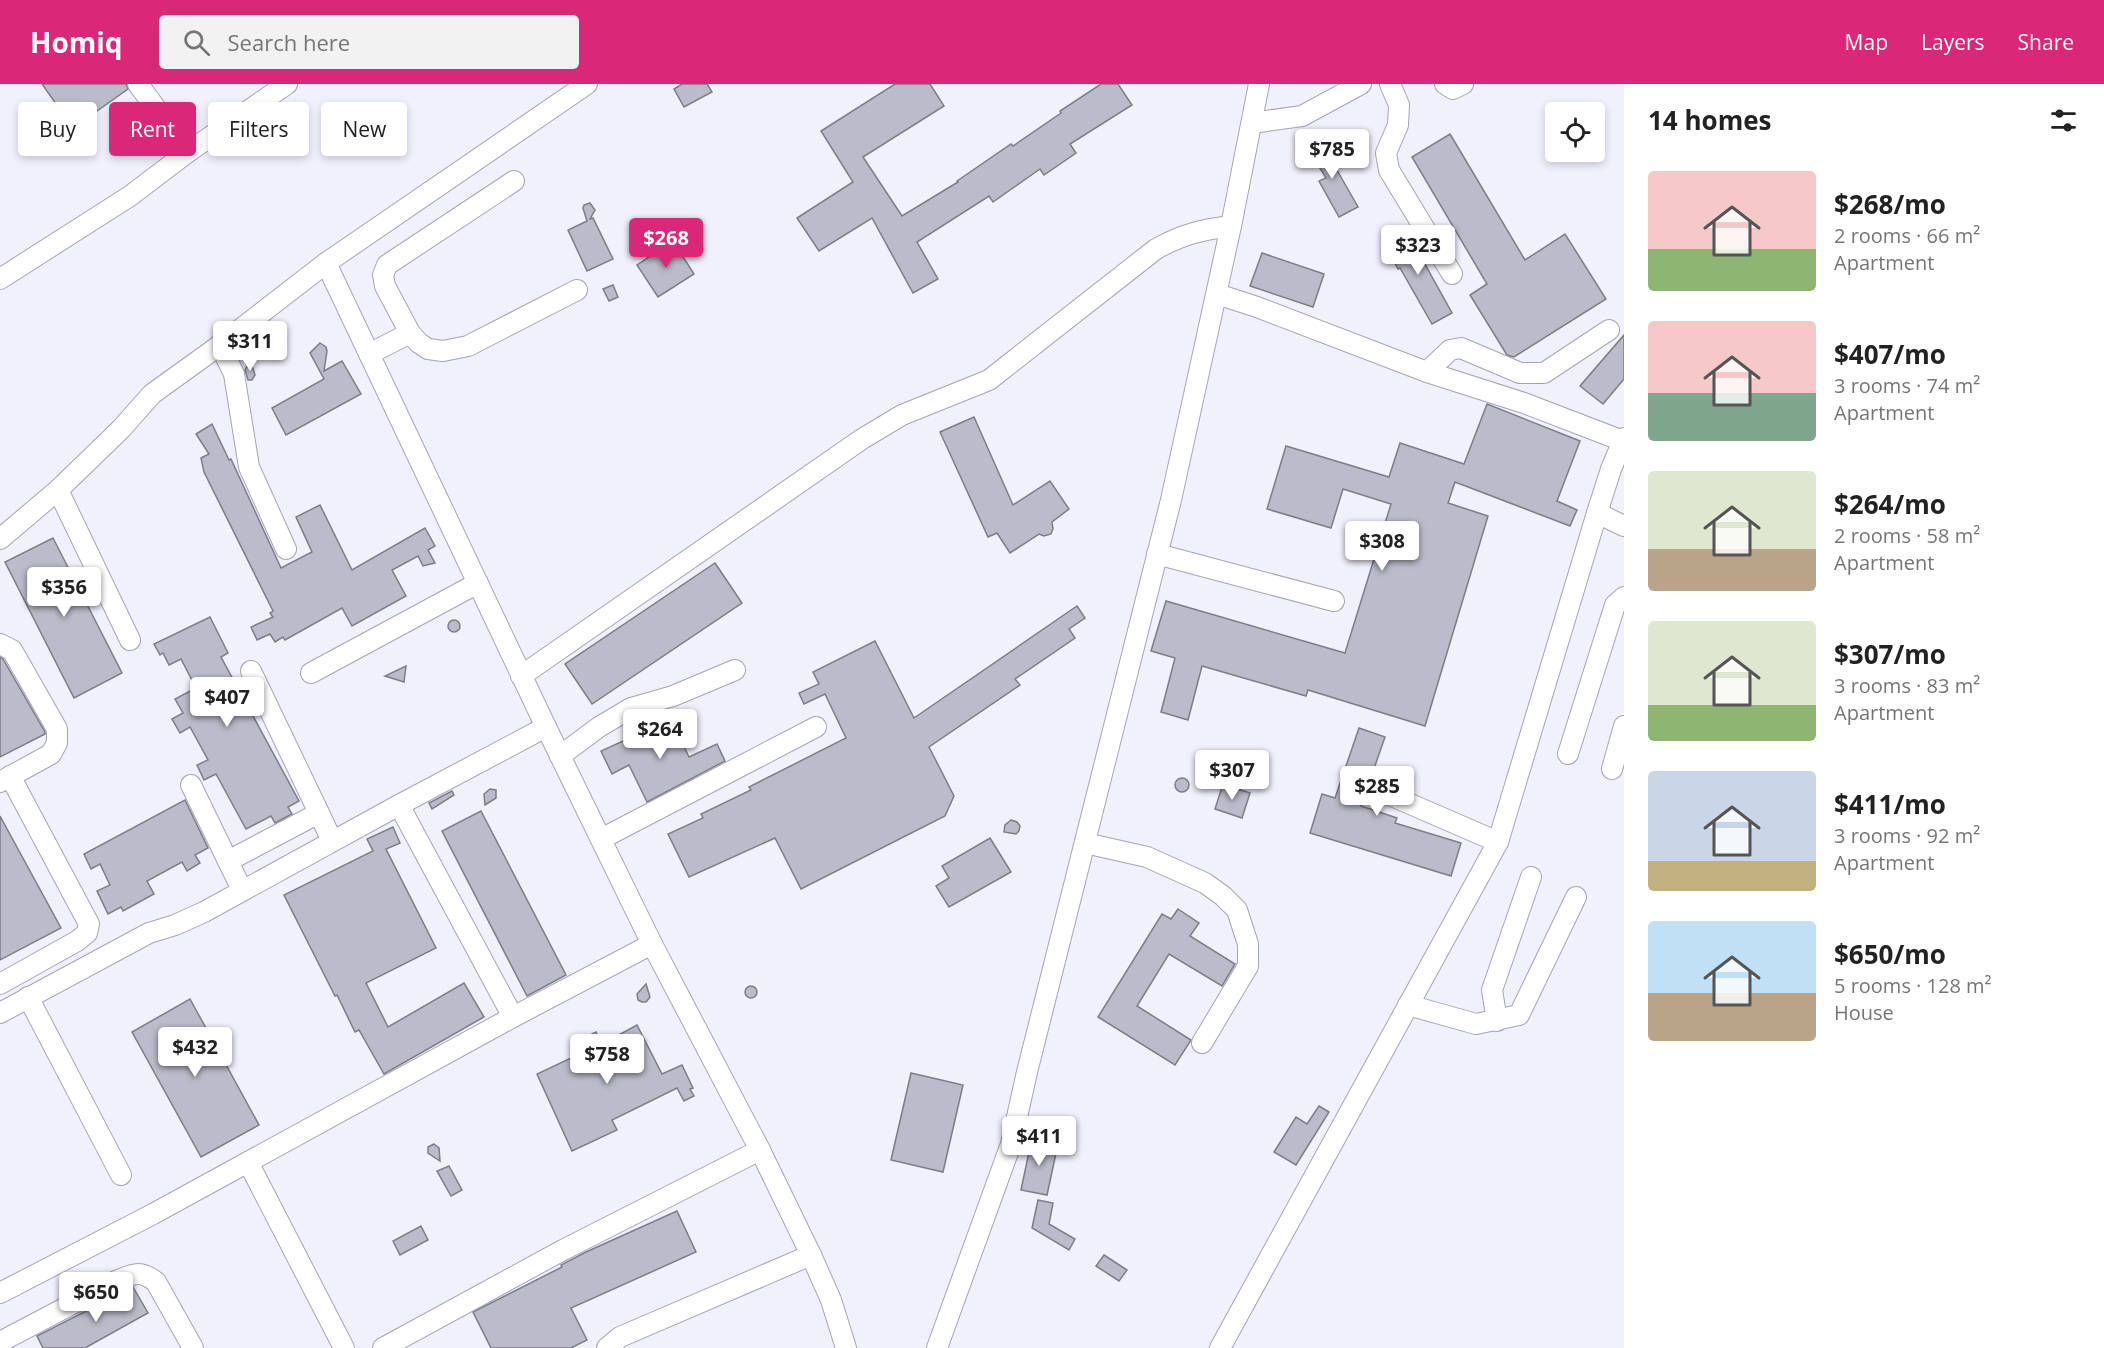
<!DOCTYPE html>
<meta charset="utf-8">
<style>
:root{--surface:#fff;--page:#f2f2f2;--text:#222;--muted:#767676;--accent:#db2777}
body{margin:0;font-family:"Open Sans",sans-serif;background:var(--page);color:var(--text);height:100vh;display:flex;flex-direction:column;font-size:22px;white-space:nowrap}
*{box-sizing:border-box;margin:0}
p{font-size:20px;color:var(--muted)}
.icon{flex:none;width:33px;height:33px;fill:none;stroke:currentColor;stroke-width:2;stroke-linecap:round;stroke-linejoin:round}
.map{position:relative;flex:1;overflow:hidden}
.drawer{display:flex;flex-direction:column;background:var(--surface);width:480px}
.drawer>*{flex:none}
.guide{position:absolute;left:18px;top:18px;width:570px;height:54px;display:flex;gap:12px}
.fabs{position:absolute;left:1545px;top:18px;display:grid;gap:12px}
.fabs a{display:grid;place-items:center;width:60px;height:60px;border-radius:6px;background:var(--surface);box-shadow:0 3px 9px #0003;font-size:30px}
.price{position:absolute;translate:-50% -51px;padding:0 14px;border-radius:6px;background:#fff;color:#222;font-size:20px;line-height:39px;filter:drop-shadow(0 2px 3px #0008)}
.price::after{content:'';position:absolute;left:50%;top:36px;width:18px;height:14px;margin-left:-9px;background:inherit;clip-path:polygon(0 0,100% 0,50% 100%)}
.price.on{background:var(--accent);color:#fff}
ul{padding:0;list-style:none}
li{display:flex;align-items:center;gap:18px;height:150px;padding:0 24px}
li span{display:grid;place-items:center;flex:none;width:168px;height:120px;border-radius:6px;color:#555}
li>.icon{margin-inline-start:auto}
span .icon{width:72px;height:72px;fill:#fffc;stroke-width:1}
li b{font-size:26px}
h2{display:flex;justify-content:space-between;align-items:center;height:72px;padding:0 24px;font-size:26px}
.pill{padding:0 21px;border-radius:6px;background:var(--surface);box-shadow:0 3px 9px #0003;font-size:21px;line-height:54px}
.pill.on{background:var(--accent);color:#fff}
header{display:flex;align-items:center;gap:36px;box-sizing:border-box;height:84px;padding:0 30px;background:var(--accent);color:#fff}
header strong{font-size:28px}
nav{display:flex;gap:33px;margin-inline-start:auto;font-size:21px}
.search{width:420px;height:54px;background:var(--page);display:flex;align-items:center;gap:15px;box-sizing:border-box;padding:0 21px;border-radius:6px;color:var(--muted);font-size:22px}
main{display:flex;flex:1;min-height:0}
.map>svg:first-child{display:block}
.building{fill:#bcbbca;stroke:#7d7c8b;stroke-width:1.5}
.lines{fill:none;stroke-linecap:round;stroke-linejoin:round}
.minor-casing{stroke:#a6a4b4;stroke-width:22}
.minor{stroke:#fff;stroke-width:20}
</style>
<header>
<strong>Homiq</strong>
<div class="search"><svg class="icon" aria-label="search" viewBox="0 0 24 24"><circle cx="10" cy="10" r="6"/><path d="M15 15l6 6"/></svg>Search here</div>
<nav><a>Map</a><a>Layers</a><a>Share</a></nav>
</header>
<main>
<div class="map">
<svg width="1624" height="1264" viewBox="0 0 1624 1264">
<rect width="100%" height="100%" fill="#f1f0fd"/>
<!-- building -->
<g class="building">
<path d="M42,0H126L128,5L73,44Z"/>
<path d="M682,0H707L712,8L684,23L674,5Z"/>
<path d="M895,0H930L944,22L863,73L902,132L958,98L957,97L1011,60L1013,62L1061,29L1060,27L1101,0H1118L1132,21L1070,60L1076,69L1044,91L1040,85L993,118L989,112L917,158L938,195L913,209L872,134L819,167L797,134L853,98L821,47Z"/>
<path d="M1450,50L1525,176L1565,150L1606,215L1514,273L1507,271L1470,211L1487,200L1412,73Z"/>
<path d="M1318,53L1358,123L1339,133L1319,97L1326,94L1306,61Z"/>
<path d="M590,119L595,126L590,135L593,134L613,175L587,187L568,146L587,137L583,124L584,121Z"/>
<path d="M1406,146L1452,229L1432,240L1400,184L1398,185L1384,158Z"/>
<path d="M673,157L694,190L658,213L637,181Z"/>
<path d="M1262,169L1324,190L1313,223L1250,202Z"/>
<path d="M613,201L618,213L609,217L603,205Z"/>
<path d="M277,239L282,240L285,243L286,248L283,257L272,249V244Z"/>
<path d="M1624,251V295L1603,320L1580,302Z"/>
<path d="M320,259L326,263L327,267L324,287L342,277L361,310L286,351L272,324L324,295L310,269Z"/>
<path d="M250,276L255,291L252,296H248L245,286Z"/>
<path d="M1487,320L1580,357L1557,417L1577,426L1570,442L1455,398L1448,419L1488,432L1425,642L1308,606L1306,612L1202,582L1188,636L1161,628L1175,574L1151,567L1166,517L1345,569L1391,420L1343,405L1331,444L1267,425L1286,362L1389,393L1400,359L1464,380Z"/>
<path d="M974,333L1013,421L1050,397L1069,425L1052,438L1053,445L1051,450L1044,452L1039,450L1010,469L997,449L988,453L940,348Z"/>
<path d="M212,340L229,376L231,375L281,484L312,468L296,433L320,421L352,486L425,444L435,462L428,466L435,479L423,482L418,472L392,486L406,512L352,542L342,524L285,556L283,553L275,558L270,550L257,556L251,543L273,533L270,529L273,527L204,388L201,374L209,370L196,350Z"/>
<path d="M53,454L122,589L74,614L5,478Z"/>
<path d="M715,479L742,519L592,620L565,580Z"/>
<path d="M1077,522L1085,534L1069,545L1075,554L1015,595L1020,601L929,663L954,712L945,732L801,805L775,754L689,793L668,750L703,734L701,730L751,706L749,703L846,654L825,610L804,620L799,609L819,600L813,588L875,557L914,634Z"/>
<path d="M210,533L228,569L221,573L299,717L288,723L292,730L275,739L271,732L246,745L216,690L204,696L197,681L208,676L190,643L180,649L172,635L183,629L175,615L196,604L181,575L169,581L163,569L160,571L154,560Z"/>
<circle cx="454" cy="542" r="6"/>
<path d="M0,573L3,575L45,648V650L0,673Z"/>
<path d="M406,582L404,598L385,592Z"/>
<path d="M671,635L689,673L717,660L725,677L647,718L629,681L612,690L601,667Z"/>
<path d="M1359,644L1385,653L1361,722L1397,734L1395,739L1461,759L1451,792L1310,749L1322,710L1335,714Z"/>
<circle cx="1182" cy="701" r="7"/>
<path d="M1223,700L1250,709L1242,734L1215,725Z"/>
<path d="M490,705L496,706V714L485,721L484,710Z"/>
<path d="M452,707L454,711L432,725L429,719Z"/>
<path d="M185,716L208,764L195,771L200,779L187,787L182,778L147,797L154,810L123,827L121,823L108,830L97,807L110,801L100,780L91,785L84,770Z"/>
<path d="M481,727L566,891L527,912L442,747Z"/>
<path d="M0,732L61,844L0,876Z"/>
<path d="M1011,736L1017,738L1020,742L1019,747L1016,750L1004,748L1005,741Z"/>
<path d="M393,743L400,759L386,765L436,864L366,899L388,943L464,899L484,933L384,990L359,946L355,948L337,911L335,912L284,811L373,767L367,755Z"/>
<path d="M990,754L1011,788L949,823L936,802L949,794L942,782Z"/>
<path d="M1178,825L1199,839L1190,852L1235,880L1222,902L1169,870L1137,922L1191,956L1175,981L1098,933L1162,830L1171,835Z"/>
<path d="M646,900L650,913L646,918H642L638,916L637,910Z"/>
<circle cx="751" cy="908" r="6"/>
<path d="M190,915L259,1041L201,1073L132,948Z"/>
<path d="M637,941L662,990L682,981L693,1004L690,1005L694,1012L684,1017L677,1004L612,1036L617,1046L572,1067L537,990L584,968L578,957L596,948L602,960Z"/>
<path d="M911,989L963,1001L943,1088L891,1076Z"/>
<path d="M1319,1022L1329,1028L1296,1081L1274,1068L1296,1033L1307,1040Z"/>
<path d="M1032,1054L1058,1060L1047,1111L1021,1106Z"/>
<path d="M434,1060L439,1064L440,1077L428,1069V1063Z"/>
<path d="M449,1082L462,1106L451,1112L437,1087Z"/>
<path d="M1038,1116L1053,1119L1049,1140L1075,1155L1069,1166L1032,1144Z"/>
<path d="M677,1127L696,1168L571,1224L587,1256L571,1264H491L473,1228L562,1183L561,1181L586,1168Z"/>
<path d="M421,1142L428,1156L400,1171L393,1157Z"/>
<path d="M1104,1171L1127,1186L1119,1197L1096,1182Z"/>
<path d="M133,1203L148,1229L85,1264H43L37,1252Z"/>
</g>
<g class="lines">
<!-- minor casing -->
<g class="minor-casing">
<g id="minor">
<path d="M138,0L188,68"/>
<path d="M1390,0L1399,21L1398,41L1386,69L1389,86L1452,190"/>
<path d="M1445,0L1453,5L1463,0"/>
<path d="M1252,39L1302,32L1361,0"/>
<path d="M514,97L387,181L383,191L385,202L410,249L419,259L428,265L443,267L468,262L577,206"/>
<path d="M326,179L546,643L652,860L760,1066L811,1171L831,1216L846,1264"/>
<path d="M0,195L130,112L188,68L287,0"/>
<path d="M1217,210L1257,223L1427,288L1524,319L1623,357"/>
<path d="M220,261L234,290L249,383L286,465"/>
<path d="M369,270L410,249"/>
<path d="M1427,288L1450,266L1461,264L1520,289H1544L1609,246"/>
<path d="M58,406L130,556"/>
<path d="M1597,429L1624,442"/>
<path d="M0,455L58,406L121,345L152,310L220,261L326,179L587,0"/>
<path d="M1157,470L1334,517"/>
<path d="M0,560L12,566L57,645V659L51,670L0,698"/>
<path d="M251,587L319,729"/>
<path d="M311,589L478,499"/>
<path d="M521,592L862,355L902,331L989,296L1156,165C1183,150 1201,146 1231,142"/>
<path d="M1568,670L1615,521L1624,513"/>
<path d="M560,672L599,643L631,624L673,612L735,586"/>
<path d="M1612,685L1624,642"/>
<path d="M191,701L242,806"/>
<path d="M1385,709L1498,758"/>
<path d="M399,721L513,933"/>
<path d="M601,755L816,643"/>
<path d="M1085,759L1147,773L1205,799L1223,812L1237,826L1248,860V882L1202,959"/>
<path d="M228,777L319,729L332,757"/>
<path d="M0,900L77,857L87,849L89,840L10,692"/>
<path d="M28,913L121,1091"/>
<path d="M1408,921L1476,940L1519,931L1576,813"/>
<path d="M0,929L149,849L175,841L204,828L399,721L546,643"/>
<path d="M1497,937L1492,906L1531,793"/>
<path d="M248,1078L344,1264"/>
<path d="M0,1209L153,1130L513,933L652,860"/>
<path d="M0,1258L116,1197C133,1190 140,1185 156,1198L193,1264"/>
<path d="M383,1264L563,1166L760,1066"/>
<path d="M607,1264L620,1253L811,1171"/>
<path d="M937,1264L1011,1060L1027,988L1171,416L1231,142L1259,0"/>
<path d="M1220,1264L1498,758L1597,429L1611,385L1624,354"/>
</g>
</g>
<!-- minor -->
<use href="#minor" class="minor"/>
</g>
</svg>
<div class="fabs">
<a><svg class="icon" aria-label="locate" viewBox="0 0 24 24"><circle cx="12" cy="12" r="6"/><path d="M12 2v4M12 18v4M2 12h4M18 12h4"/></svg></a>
</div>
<b class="price" style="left:1332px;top:96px">$785</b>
<b class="price on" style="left:666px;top:185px">$268</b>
<b class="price" style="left:1418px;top:192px">$323</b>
<b class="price" style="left:250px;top:288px">$311</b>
<b class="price" style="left:1382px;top:488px">$308</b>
<b class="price" style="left:64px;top:534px">$356</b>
<b class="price" style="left:227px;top:644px">$407</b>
<b class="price" style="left:660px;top:676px">$264</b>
<b class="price" style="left:1232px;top:717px">$307</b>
<b class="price" style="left:1377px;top:733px">$285</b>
<b class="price" style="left:195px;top:994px">$432</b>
<b class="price" style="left:607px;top:1001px">$758</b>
<b class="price" style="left:1039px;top:1083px">$411</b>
<b class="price" style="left:96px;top:1239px">$650</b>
<div class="guide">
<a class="pill">Buy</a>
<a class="pill on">Rent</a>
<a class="pill">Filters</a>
<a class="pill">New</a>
</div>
</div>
<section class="drawer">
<h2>14 homes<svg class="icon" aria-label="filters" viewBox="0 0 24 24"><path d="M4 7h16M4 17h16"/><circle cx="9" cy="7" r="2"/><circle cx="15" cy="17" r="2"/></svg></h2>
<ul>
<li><span style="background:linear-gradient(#f6c9c9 65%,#8fb573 0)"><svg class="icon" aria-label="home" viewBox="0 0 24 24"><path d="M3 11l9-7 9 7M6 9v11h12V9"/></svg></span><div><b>$268/mo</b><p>2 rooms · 66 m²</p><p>Apartment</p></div></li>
<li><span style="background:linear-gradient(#f6c9c9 60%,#7fa58c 0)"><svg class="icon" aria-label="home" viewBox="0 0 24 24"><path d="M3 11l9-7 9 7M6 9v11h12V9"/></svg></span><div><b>$407/mo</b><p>3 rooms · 74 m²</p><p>Apartment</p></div></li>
<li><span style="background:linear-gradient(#dfe7d0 65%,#b9a48a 0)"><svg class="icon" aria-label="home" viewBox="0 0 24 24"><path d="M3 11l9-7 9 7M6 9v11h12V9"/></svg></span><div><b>$264/mo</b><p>2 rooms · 58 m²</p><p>Apartment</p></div></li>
<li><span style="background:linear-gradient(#dfe7d0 70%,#8fb573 0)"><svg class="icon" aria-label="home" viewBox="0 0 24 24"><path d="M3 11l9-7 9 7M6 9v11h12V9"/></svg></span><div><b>$307/mo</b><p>3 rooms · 83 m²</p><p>Apartment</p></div></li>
<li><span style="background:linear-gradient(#c9d6e8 75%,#c2b280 0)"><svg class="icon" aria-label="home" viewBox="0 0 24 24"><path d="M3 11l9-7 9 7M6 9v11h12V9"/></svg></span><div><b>$411/mo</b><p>3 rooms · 92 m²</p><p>Apartment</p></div></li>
<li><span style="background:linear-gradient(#bfe0f5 60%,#b9a48a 0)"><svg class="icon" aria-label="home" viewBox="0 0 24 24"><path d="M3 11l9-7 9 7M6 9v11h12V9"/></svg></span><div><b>$650/mo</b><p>5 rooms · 128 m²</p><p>House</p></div></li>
</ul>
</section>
</main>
